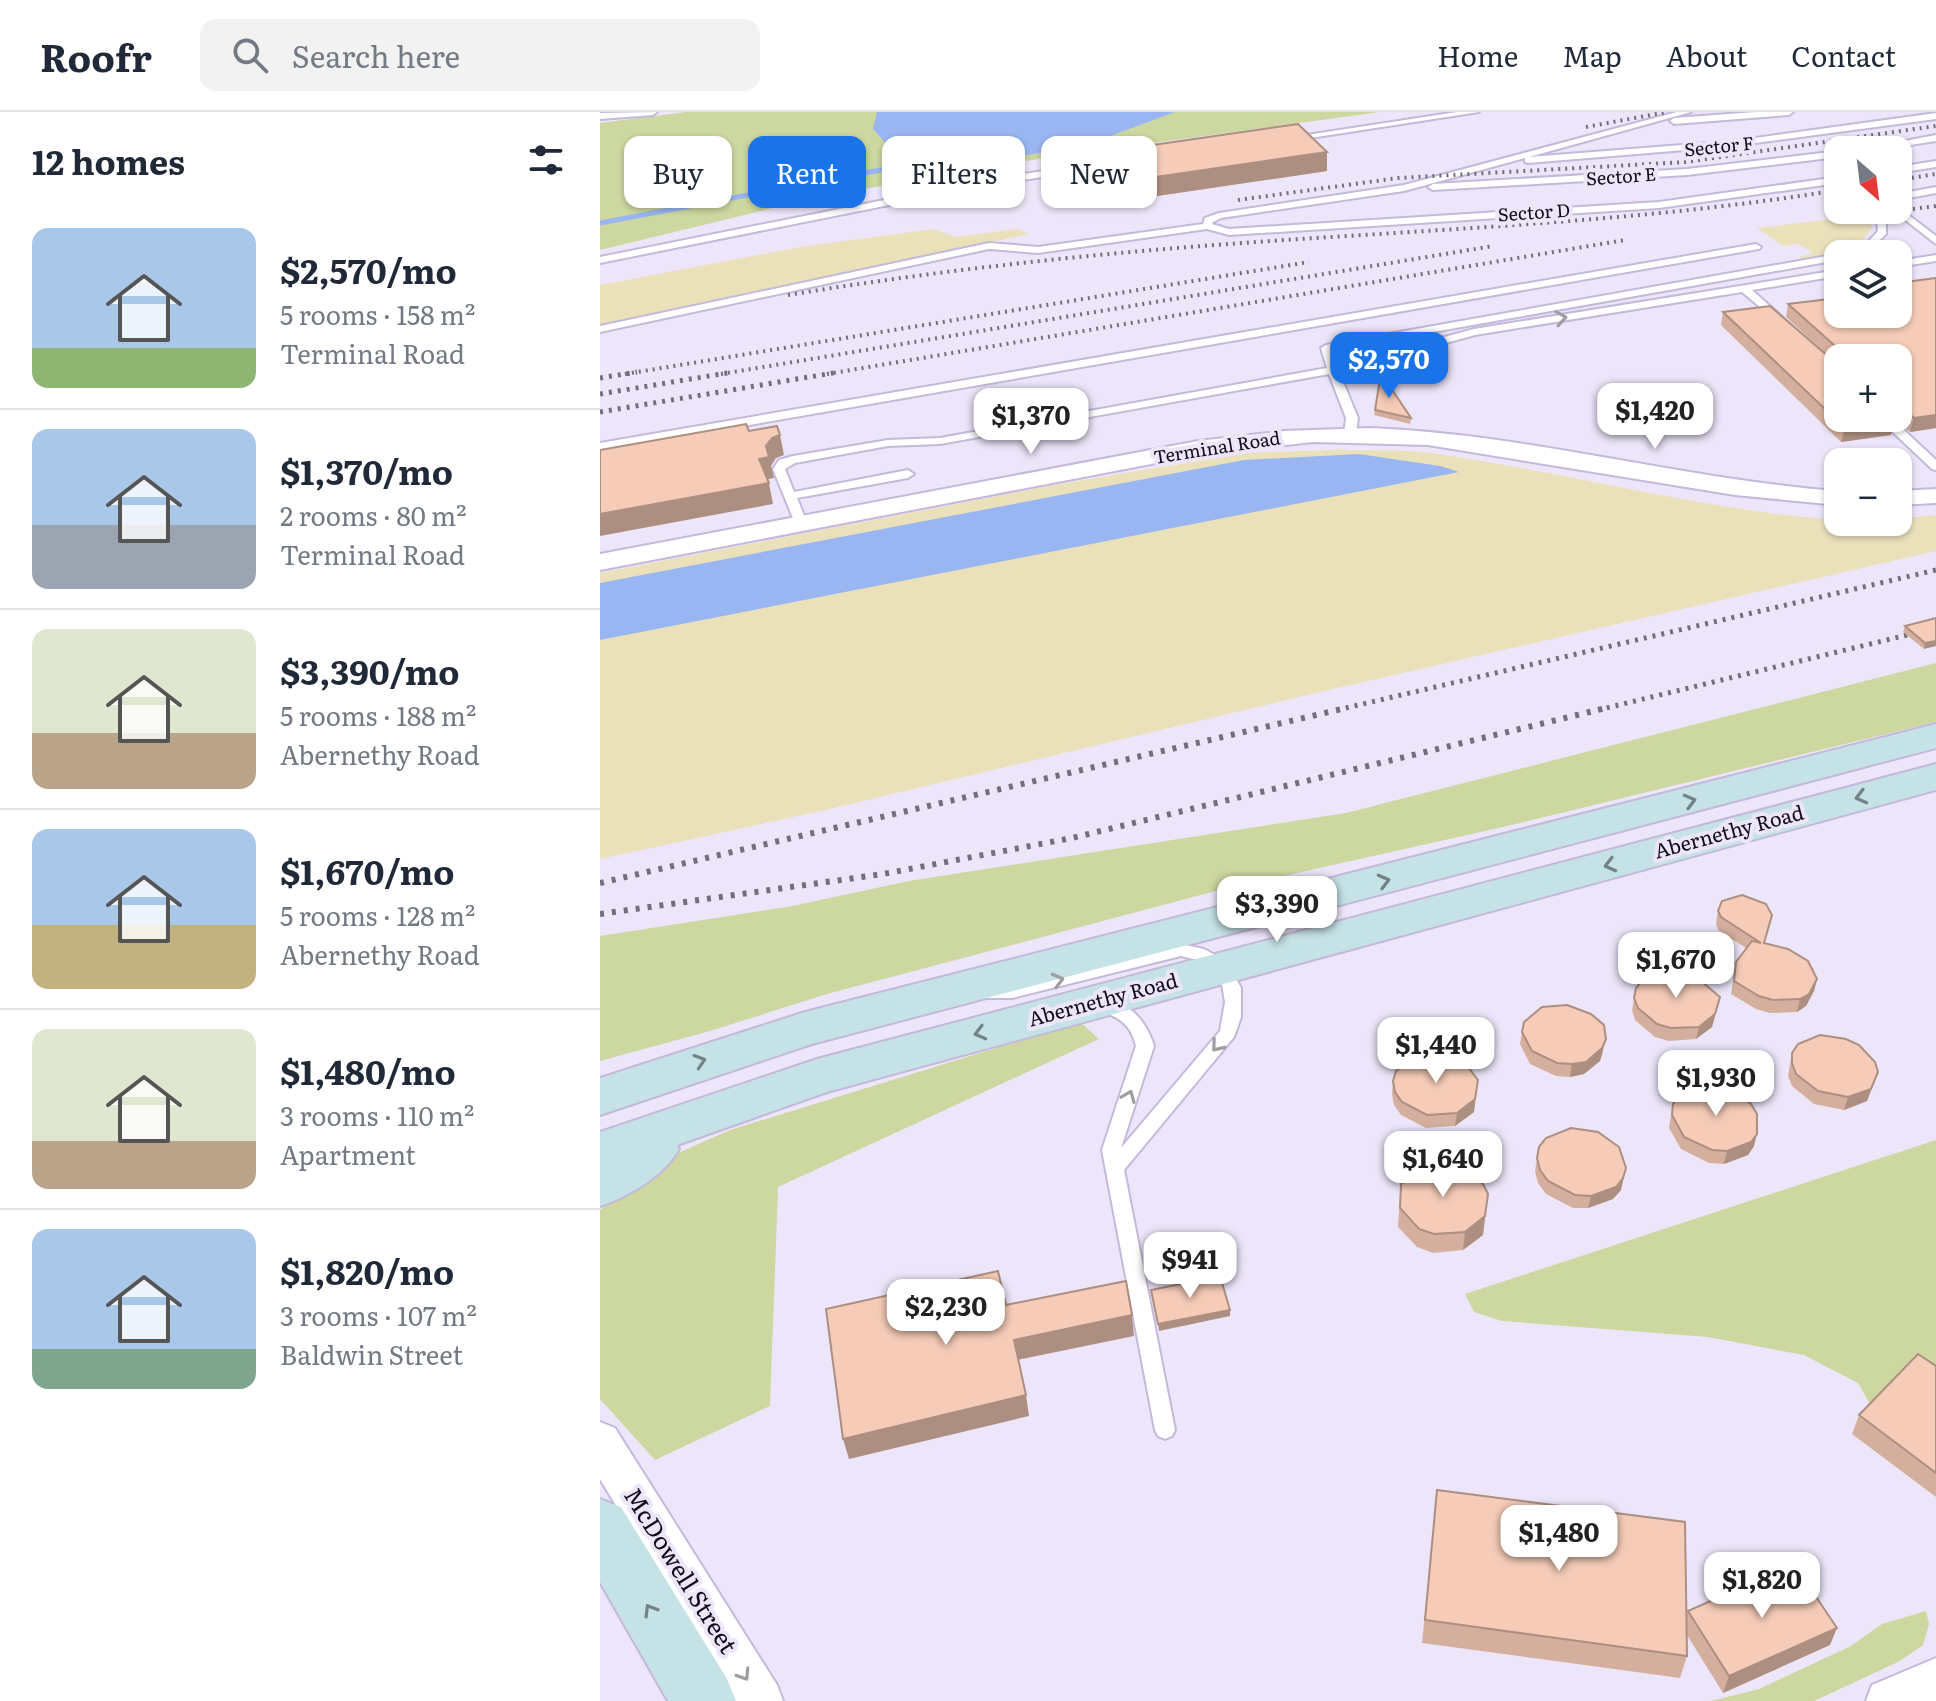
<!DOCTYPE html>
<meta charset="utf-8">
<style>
:root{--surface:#fff;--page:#f2f2f3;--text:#1f2937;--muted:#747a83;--line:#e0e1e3;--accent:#1a73e8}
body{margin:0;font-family:Literata,serif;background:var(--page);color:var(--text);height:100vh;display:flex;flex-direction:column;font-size:30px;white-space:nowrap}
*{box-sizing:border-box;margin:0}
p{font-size:26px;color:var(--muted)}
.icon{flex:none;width:44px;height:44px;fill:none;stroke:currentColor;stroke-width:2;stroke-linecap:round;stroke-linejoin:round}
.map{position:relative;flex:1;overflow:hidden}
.drawer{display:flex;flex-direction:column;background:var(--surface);width:600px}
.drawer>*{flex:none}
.guide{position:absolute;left:24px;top:24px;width:760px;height:72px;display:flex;gap:16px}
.needle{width:52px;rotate:152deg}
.tools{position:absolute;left:1224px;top:24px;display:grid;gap:16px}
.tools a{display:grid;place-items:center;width:88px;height:88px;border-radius:16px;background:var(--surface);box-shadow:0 2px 6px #0004;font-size:40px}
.price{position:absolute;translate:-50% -68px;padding:0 18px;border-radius:16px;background:#fff;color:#222;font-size:26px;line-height:52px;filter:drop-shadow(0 2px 4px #0008)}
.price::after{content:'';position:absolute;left:50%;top:48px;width:24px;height:18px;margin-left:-12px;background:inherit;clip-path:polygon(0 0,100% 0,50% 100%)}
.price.on{background:var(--accent);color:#fff}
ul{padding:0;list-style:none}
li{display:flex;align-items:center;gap:24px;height:200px;padding:0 32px}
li+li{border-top:2px solid var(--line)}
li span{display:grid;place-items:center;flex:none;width:224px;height:160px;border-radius:16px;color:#555}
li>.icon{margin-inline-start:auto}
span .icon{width:96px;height:96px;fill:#fffc;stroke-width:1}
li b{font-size:34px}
h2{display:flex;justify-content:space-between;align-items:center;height:96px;padding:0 32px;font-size:34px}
.tag{padding:0 28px;border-radius:16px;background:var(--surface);box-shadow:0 2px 6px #0004;font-size:28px;line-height:72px}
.tag.on{background:var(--accent);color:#fff}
header{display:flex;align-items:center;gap:48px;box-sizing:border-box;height:112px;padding:0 40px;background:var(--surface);border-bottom:2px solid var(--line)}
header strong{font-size:38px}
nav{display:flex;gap:44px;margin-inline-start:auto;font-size:28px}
.search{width:560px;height:72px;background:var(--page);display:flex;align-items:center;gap:20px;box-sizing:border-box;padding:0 28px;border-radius:16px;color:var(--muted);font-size:30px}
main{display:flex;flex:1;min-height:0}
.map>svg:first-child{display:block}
.green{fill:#cdd7a0}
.sand{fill:#eae1bb}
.water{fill:#99b6f2}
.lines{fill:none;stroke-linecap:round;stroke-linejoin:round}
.stream{stroke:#99b6f2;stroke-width:5}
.lane-casing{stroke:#c4b9da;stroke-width:4}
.street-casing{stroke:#c4b9da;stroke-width:4}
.secondary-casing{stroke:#c4b9da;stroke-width:4}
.lane{fill:#fff;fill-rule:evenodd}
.street{fill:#fff;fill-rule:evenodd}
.secondary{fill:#c5e2e6;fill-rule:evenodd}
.rail-far2{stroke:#736e7e;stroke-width:4;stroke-dasharray:2 5;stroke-linecap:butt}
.rail-far1{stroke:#736e7e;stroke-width:5;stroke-dasharray:3 6;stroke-linecap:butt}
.rail{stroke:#736e7e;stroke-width:6;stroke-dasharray:4 8;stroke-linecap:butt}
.wall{fill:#d4af9e}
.shaded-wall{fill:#ac8f81}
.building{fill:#f6ccb8;stroke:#ac8f81;stroke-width:2}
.oneway{stroke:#9f9da2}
.oneway2{stroke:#738188}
.labels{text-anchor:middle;stroke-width:8;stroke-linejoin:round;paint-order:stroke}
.far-street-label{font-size:18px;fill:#0f0b16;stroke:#ede6fb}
.street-label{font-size:20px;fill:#0f0b16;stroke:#ede6fb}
.near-street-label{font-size:24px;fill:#0f0b16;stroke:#ede6fb}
</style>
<header>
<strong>Roofr</strong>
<div class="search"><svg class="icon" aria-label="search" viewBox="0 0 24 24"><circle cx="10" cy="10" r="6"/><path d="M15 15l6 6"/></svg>Search here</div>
<nav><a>Home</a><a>Map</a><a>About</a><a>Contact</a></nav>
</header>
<main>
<section class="drawer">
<h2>12 homes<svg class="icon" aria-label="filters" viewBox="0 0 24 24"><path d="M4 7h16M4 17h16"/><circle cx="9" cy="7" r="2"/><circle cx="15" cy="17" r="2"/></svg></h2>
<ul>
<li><span style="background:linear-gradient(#a9c7e8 75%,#8fb573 0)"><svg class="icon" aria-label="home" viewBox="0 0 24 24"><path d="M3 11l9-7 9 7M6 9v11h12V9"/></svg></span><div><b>$2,570/mo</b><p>5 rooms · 158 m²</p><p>Terminal Road</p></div></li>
<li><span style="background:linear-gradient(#a9c7e8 60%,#9aa5b1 0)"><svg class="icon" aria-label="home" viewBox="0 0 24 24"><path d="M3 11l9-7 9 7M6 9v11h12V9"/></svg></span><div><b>$1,370/mo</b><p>2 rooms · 80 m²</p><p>Terminal Road</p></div></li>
<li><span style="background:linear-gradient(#dfe7d0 65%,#b9a48a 0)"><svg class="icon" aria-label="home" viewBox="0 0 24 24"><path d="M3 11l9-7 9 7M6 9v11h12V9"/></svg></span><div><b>$3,390/mo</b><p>5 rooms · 188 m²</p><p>Abernethy Road</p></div></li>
<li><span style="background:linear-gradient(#a9c7e8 60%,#c2b280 0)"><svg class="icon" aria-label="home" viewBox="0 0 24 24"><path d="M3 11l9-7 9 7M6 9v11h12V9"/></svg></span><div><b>$1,670/mo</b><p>5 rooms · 128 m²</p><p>Abernethy Road</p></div></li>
<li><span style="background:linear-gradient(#dfe7d0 70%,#b9a48a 0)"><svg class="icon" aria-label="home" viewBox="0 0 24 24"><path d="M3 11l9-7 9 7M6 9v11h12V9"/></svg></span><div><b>$1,480/mo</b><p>3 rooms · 110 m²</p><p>Apartment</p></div></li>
<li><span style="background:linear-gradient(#a9c7e8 75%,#7fa58c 0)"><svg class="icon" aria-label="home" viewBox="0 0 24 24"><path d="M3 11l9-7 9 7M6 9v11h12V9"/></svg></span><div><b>$1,820/mo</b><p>3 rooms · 107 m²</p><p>Baldwin Street</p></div></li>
</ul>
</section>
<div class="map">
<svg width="1336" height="1589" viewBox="0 0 1336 1589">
<rect width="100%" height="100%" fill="#ede6fb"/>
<!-- green -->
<g class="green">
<path d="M86,0H780L450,45L218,85L0,138V11Z"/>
<path d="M1336,551V610L903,715L612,780L227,882L110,919L0,949V824L192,794L309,769L746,701Z"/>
<path d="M480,910L499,927L178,1075L170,1294L55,1348L0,1287V1098L49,1054L130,1018Z"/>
<path d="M1336,1028V1278L1274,1299L1258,1271L1204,1243L1108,1225L902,1209L874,1200L865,1182Z"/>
<path d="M1326,1499L1329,1512L1323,1533L1300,1549L1214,1589H1111L1159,1577L1251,1534L1282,1512Z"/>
</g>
<!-- sand -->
<g class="sand">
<path d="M1266,103L1272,115C1261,139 1225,143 1202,147L1199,145L1213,141L1199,132L1183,134L1157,116Z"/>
<path d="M333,117L356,125L417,117L429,122L0,214V173L200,135Z"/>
<path d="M733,338C765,339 799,337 831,341C987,363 1142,410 1298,410V407L1336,403V439L720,580L221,699L0,747V461L454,373L642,341Z"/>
</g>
<!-- water -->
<g class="water">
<path d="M277,0H575L478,36L320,57L289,35L273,17Z"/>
<path d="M759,342L840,354L859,360L0,528V471L644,348Z"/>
</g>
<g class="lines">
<!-- stream -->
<path class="stream" d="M0,111L312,52"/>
<!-- lane casing -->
<g class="lane-casing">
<g id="lane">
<path d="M57,0L53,3L0,7V1Z"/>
<path d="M857,0H879L691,29L687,26Z"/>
<path d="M1077,0H1091L929,45L1133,29L1336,1V7L1133,34L928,51L925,50V46L804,79L621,106L613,110L612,112L629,117L1059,90L1238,65V71L1059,96L629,123L607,117L438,141L389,137L0,220V214L389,131L438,135L603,112L605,106L619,101L804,73Z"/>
<path d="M1156,0H1193L1189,3L1074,12L1070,9L1074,6Z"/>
<path d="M1336,23V29L1278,38H1257Z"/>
<path d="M1238,39V45L1087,63L833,78L828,75L833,72L1087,57Z"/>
<path d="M553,43L556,44V48L389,73L0,151V145L389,67Z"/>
<path d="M1336,49V55L1298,61V55Z"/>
<path d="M1336,75V81L1298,88V82Z"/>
<path d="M1298,95L1336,124V132L1295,100L1293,98H1298Z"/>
<path d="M1276,98H1286V122C1274,135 1261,142 1243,142L1269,129L1278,119Z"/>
<path d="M1156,132L1161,135L1159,137L0,339V331Z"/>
<path d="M1238,142V148L732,238L737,254L874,217L1238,158V164L1152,178L1183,206L1184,208L1179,211L1142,180L875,223L739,260L758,306L756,322L750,325L744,322L746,306L729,262L340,332L288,334L195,351L185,357L194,380L308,358L314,362L308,366L197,386L207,411L201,415L195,411L173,357L179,348L193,344L288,328L340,326L727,256L721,236L726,233Z"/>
<path d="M1336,143V149L1298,155V149Z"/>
<path d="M1278,306H1291L1336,348V358L1332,357Z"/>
<path d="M581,832L604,837L627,850L641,876V905L634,925L524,1058L575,1318L572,1324L565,1327L558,1324L555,1318L502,1038L536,934C531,912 518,904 497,898L495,894L497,890C525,882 547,910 554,934L521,1036L620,919L625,890L621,866L605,850L581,844L412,886H385L383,882L385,878L412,874Z"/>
</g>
</g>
<!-- street casing -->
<g class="street-casing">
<g id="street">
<path d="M770,316C928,322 1081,367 1238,379V393L1135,383L828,333L713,330L598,343L0,458V442L598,329L684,319Z"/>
<path d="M1336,377V391L1298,393V379Z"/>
<path d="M0,1310L15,1316L177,1573L183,1589H134L0,1367Z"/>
<path d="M1336,1546V1589H1266L1272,1573Z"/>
</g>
</g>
<!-- secondary casing -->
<g class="secondary-casing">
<g id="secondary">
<path d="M1336,612V636L212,932L0,1003V966L205,900Z"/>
<path d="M1336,652V678L227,980L77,1033L79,1037C65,1063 28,1085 0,1094V1020L217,947Z"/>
<path d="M0,1387L21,1395L127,1567L136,1589H68L0,1470Z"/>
</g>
</g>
<!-- lane -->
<use href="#lane" class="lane"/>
<!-- street -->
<use href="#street" class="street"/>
<!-- secondary -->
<use href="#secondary" class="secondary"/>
<!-- rail-far2 -->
<g class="rail-far2">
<path d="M986,15L1067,0"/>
<path d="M1298,68L1336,62"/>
<path d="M638,88L798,66L1086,50L1336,14"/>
<path d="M1313,97L1336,94"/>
<path d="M188,183C334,159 480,143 628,132C831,117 1036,111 1238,78"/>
<path d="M25,262L709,150"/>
<path d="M121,262L893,134"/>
<path d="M227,262L1025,128"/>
</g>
<!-- rail-far1 -->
<g class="rail-far1">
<path d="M0,266L37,260"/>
<path d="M0,282L133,260"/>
<path d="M0,300L239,260"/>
<path d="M737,598L1336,458"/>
<path d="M998,598L1336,516"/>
</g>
<!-- rail -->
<g class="rail">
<path d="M0,771L746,596"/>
<path d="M0,802L283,762L472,726L1006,596"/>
</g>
</g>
<!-- wall -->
<g class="wall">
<path d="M532,36L727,40V59L557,84L533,55Z"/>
<path d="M1336,166V316L1310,320L1295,306H1298V246H1238V306L1291,323L1241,330L1121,213L1123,200L1237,252L1186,205L1188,192L1238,186Z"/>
<path d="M775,298L811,306L810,312L774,303Z"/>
<path d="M1336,506L1324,537L1303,520L1305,514Z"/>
<path d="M1118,799L1217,867L1214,879L1206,894L1197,900L1170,901L1156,897L1131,882L1136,850L1146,836L1118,818L1116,812Z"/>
<path d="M1036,876L1117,897L1112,915L1096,927L1069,929L1055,925L1035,908L1032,898Z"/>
<path d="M922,920L1003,940L1000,949L984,962L970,965L956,964L930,952L920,932Z"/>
<path d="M1192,941L1278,960L1267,989L1244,998L1214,992L1192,974L1188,964Z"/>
<path d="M793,969L874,1000L855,1014L826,1016L801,1003L794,993L792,982Z"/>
<path d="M1073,992L1154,1034L1148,1043L1124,1052L1109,1051L1081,1037L1069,1016Z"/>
<path d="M939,1035L1023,1068L1021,1078L1013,1087L988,1096H973L946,1082L938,1071L935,1059Z"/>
<path d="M801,1072L883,1123L863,1138L833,1141L817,1135L798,1115Z"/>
<path d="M1336,1254V1385L1252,1322L1259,1303Z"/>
<path d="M837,1378L1086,1502L1088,1499L1230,1533L1123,1581L1087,1523V1544L1080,1566L822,1531Z"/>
</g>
<!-- shaded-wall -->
<g class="shaded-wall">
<path d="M727,40V59L557,84L556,65Z"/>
<path d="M1336,303V316L1310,320L1314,306Z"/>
<path d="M1294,309L1291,323L1241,330L1245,316Z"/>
<path d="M180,323L184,343L176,346L171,354L174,366L164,368L159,347L172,326Z"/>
<path d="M169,371L173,392L0,424V402Z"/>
<path d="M1336,529V534L1324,537L1325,531Z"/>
<path d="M1217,867L1214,879L1206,894L1197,900L1200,887Z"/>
<path d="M1120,885L1112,915L1096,927L1099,915Z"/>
<path d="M1006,927L1000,949L984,962L970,965L972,952Z"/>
<path d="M1278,960L1267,989L1244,998L1248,985Z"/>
<path d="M878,968L874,1000L855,1014L857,1001Z"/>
<path d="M1157,1022L1154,1034L1148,1043L1124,1052L1127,1039Z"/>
<path d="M1026,1056L1021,1078L1013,1087L988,1096L991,1084Z"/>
<path d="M888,1082L883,1123L863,1138L865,1120Z"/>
<path d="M630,1198V1204L559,1219L558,1212Z"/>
<path d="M532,1203L534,1224L417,1248L414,1228Z"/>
<path d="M426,1283L429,1304L249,1347L243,1327Z"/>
<path d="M1237,1516L1230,1533L1123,1581L1129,1564Z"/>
</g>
<!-- building -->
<g class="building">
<path d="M698,12L727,40L556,65L532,36Z"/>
<path d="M1336,166V303L1314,306L1298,292V246H1243V241L1188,192L1238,186V202H1298V171Z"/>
<path d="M1170,194L1238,253V306H1292L1294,309L1245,316L1123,200Z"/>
<path d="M781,261L811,306L775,298Z"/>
<path d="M146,312L149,319L177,314L180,323L172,326L166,334L169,345L159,347L169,371L0,402V338Z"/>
<path d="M1336,506V529L1325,531L1305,514Z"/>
<path d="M1142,783L1166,792L1172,803L1164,831L1188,837L1208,849L1217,867L1209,882L1200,887L1173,888L1159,884L1134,869L1136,850L1152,829L1161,831L1121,805L1118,799L1122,789Z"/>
<path d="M1064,860L1090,863L1101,869L1120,885L1115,902L1099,915L1071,916L1057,912L1038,896L1034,886L1036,876L1043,868Z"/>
<path d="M967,893L991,902L1004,913L1006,927L1002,936L986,950L972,952L957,951L932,939L922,920L924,910L942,895Z"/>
<path d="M1220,923L1246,927L1259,933L1275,950L1278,960L1271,977L1248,985L1218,979L1196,962L1192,951V941L1198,932Z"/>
<path d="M841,942L865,951L878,968L875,987L857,1001L827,1003L802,990L795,980L793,969L796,959L816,944Z"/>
<path d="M1103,974L1129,978L1151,992L1157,1002V1022L1151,1030L1127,1039L1112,1038L1084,1025L1072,1003L1073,992L1080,983Z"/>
<path d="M971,1016L998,1020L1019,1035L1026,1056L1023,1066L1016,1075L991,1084L975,1083L948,1069L940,1058L937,1046L939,1035L946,1026Z"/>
<path d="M849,1052L862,1056L883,1072L888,1082L885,1104L865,1120L834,1122L819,1117L800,1096L801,1072L821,1055Z"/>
<path d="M398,1159L406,1193L526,1169L532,1203L414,1228L426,1283L243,1327L226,1197Z"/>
<path d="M620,1164L630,1198L558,1212L551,1178Z"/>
<path d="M1318,1242L1336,1254V1361L1259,1303Z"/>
<path d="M837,1378L1085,1410L1087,1544L825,1508Z"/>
<path d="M1194,1452L1237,1516L1129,1564L1088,1499Z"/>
</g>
<!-- one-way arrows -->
<defs><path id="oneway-chevron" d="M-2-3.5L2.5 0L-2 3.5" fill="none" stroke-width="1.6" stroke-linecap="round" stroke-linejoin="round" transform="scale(2)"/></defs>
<g class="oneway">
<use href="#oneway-chevron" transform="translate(961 206) rotate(-9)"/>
<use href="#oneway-chevron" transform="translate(458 868) rotate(-15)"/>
<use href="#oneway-chevron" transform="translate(617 934) rotate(130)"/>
<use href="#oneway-chevron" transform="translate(529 984) rotate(-68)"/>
<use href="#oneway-chevron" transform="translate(144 1563) rotate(58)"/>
</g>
<g class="oneway2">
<use href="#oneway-chevron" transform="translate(1261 685) rotate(165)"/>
<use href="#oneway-chevron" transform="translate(1090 689) rotate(-15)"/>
<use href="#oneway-chevron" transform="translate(1010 753) rotate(165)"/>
<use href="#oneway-chevron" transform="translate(784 769) rotate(-15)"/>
<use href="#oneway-chevron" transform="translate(380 921) rotate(165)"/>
<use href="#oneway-chevron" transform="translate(100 949) rotate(-18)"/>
<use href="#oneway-chevron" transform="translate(50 1498) rotate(-121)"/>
</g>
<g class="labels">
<!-- far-street labels -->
<g class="far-street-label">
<text transform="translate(1119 35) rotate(-6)" y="6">Sector F</text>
<text transform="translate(1021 65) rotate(-4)" y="6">Sector E</text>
<text transform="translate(934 101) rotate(-4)" y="6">Sector D</text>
<text transform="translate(617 336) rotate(-9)" y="6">Terminal Road</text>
</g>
<!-- street labels -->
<g class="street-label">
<text transform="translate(1129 720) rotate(-15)" y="7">Abernethy Road</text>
<text transform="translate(503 888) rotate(-15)" y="7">Abernethy Road</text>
</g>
<!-- near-street labels -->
<g class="near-street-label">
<text transform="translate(80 1459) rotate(58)" y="8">McDowell Street</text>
</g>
</g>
</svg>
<div class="tools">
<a><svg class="needle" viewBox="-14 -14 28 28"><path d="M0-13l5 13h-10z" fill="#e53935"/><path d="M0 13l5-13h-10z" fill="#747a83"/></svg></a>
<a><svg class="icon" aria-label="layers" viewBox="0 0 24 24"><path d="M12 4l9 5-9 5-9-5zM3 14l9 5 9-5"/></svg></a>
<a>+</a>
<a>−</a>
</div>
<b class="price on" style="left:789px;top:288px">$2,570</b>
<b class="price" style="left:1055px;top:339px">$1,420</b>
<b class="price" style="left:431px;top:344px">$1,370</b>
<b class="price" style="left:677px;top:832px">$3,390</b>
<b class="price" style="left:1076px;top:888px">$1,670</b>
<b class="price" style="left:836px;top:973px">$1,440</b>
<b class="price" style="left:1116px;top:1006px">$1,930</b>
<b class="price" style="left:843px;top:1087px">$1,640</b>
<b class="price" style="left:590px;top:1188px">$941</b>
<b class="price" style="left:346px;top:1235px">$2,230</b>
<b class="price" style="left:959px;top:1461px">$1,480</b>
<b class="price" style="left:1162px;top:1508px">$1,820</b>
<div class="guide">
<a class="tag">Buy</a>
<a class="tag on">Rent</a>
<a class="tag">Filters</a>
<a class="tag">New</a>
</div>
</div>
</main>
